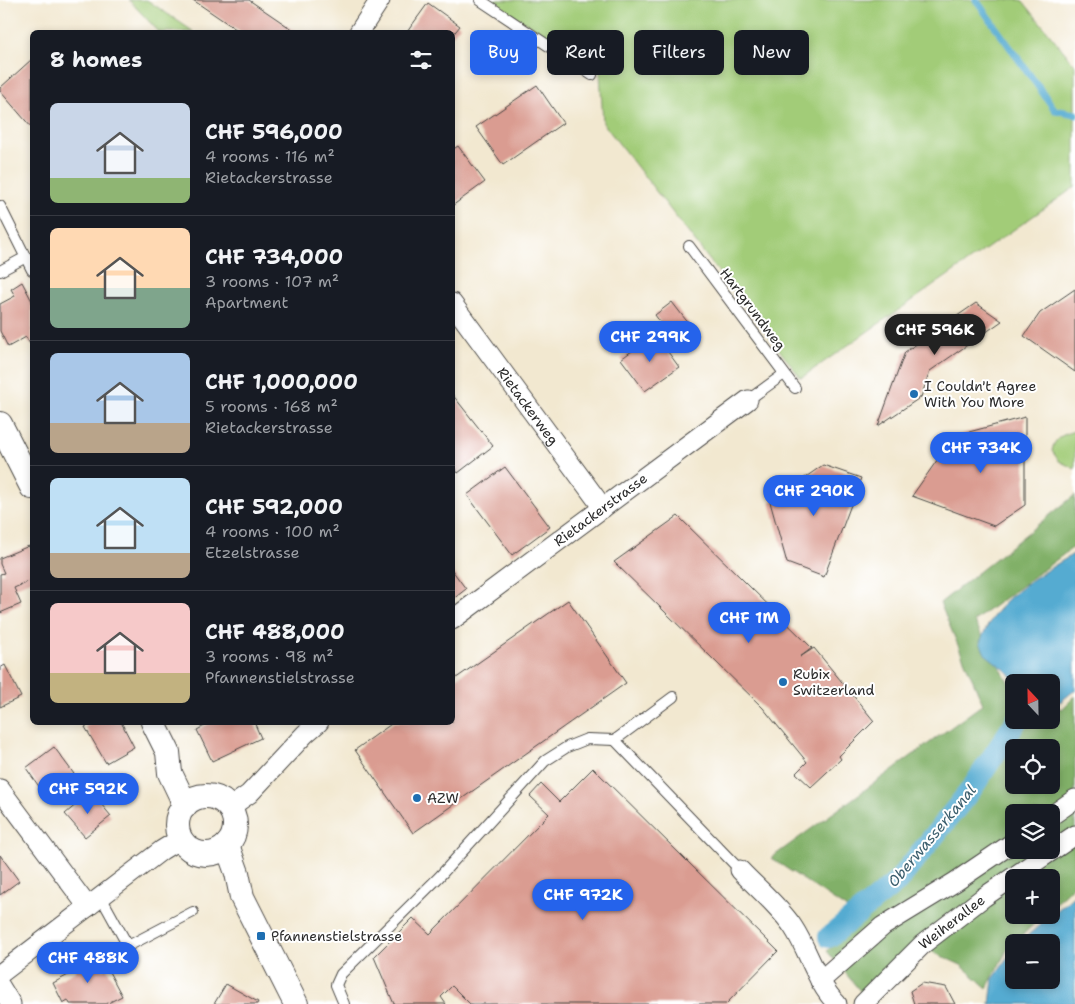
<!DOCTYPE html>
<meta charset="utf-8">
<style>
:root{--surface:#171b24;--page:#242831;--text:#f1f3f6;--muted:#9ea1a6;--line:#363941;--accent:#2563eb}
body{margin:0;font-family:"Shantell Sans",sans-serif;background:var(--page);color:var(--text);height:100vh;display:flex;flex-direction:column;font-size:19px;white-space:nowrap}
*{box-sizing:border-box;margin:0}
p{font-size:16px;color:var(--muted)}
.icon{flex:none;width:28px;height:28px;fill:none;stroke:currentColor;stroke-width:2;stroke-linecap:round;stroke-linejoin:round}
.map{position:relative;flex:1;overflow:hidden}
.panel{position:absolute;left:30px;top:30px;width:425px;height:695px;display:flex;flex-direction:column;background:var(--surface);border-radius:8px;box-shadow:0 2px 8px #0003}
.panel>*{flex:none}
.top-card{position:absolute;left:470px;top:30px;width:475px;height:45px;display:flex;gap:10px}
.needle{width:32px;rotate:338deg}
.buttons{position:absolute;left:1005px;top:674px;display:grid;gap:10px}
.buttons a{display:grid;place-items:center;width:55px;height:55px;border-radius:8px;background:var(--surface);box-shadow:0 2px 8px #0003;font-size:25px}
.price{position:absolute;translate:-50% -42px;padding:0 11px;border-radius:18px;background:var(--accent);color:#fff;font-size:16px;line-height:32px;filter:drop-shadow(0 1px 2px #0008)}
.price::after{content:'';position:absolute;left:50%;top:30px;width:15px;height:11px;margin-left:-8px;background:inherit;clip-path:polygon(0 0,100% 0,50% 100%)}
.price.on{background:#222;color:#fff}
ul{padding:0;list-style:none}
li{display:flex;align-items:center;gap:15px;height:125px;padding:0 20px}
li+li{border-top:1px solid var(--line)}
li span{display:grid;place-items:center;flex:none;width:140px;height:100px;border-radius:8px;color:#555}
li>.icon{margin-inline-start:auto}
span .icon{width:60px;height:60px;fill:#fffc;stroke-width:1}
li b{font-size:21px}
h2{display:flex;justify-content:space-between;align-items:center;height:60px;padding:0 20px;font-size:21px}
.chip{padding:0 18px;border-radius:8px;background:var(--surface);box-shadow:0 2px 8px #0003;font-size:18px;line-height:45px}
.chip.on{background:var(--accent);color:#fff}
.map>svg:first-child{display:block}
.green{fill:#a2cc78;stroke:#667c52}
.forest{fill:#81b068;stroke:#566e4a;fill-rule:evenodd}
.water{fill:#54abd1;stroke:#406b7e}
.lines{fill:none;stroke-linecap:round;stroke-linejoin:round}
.stream{stroke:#54abd1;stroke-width:7}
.canal{stroke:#54abd1;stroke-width:22}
.building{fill:#da9c91}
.service-casing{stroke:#494744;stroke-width:12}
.minor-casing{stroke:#494744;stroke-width:21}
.tertiary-casing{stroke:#494744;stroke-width:26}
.service{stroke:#fff;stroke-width:10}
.minor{stroke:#fff;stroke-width:19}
.tertiary{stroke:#fff;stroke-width:24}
.poi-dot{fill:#1f6fb2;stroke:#fff;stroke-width:2}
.labels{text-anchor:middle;stroke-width:4;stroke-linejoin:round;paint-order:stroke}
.street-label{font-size:14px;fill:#2b2b2b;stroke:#fff}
.poi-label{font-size:14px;fill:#2b2b2b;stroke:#fff;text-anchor:start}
.water-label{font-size:15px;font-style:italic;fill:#3b5e6d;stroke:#fff}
</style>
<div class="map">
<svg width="1075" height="1004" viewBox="0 0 1075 1004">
<rect width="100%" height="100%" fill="#fff"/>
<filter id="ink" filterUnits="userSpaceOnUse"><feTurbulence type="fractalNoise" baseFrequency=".02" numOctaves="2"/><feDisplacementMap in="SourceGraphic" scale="10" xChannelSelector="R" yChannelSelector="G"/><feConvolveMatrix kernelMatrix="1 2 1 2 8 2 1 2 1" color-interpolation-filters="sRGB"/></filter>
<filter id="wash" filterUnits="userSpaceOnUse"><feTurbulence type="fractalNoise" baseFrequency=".0096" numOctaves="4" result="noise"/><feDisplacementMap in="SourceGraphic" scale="20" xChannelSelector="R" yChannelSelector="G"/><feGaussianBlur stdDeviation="1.12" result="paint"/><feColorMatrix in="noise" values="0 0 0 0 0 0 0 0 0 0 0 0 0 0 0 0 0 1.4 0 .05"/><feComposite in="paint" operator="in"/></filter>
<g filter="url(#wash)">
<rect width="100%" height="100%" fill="#f2e8d0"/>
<!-- green -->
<g class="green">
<path d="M129,0H147L194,32H159Z"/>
<path d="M491,0H1022L1075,65V187L801,378L603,123L600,72Z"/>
<path d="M1075,431V469L1059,461L1052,451C1054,438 1063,434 1075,431Z"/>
</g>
<!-- forest -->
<path class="forest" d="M1075,495V546L974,621L1014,692V720H1051V705L1062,709L1075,696V884L1051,907V878H1014V915H1043L1007,950L987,988L961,965L926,949L871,1004L827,951L862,919L771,858L983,704L940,603ZM1014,748H1051V785H1014ZM1014,812H1051V850H1014Z"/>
<!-- water -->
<g class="water">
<path d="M1075,553V690L1060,702L1051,699V682H1017L1009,673L985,654L980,642C984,633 989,622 995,614C1015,587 1046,571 1075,553Z"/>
<path d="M1075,895V1004H990L993,979L1014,949V980H1051V942H1020Z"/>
</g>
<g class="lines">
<!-- stream -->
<path class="stream" d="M976,0L1055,110L1075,114"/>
<!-- canal -->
<path class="canal" d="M829,937L898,881L973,787L1017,720"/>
</g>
<g id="blocks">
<!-- building -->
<g class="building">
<path d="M193,0H249L296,32H240Z"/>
<path d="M428,3L460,26L452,36V32H407Z"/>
<path d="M32,59V128L0,91V88Z"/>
<path d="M537,85L563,123L503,165L476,127Z"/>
<path d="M458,146L485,182L452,206V150Z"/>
<path d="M22,282L32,301V342L30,344L26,337L8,347L0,331V304L15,296L11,289Z"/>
<path d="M1075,289V372L1024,336L1040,313Z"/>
<path d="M672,302L689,324L671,337L655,315Z"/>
<path d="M976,303L1002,321L930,371L921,397L878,426L905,352Z"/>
<path d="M655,334L679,367L645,391L621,359Z"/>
<path d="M452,394L493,446L458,473L452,465Z"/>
<path d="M1025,417V505L994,526L912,496L954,436Z"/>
<path d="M823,465L861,478L824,577L787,563L770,502Z"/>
<path d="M505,467L550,527L512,555L467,495Z"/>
<path d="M678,516L812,648L800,657L814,648L874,721L839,756L841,759L811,787L796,773L807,762L763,708L614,562Z"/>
<path d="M29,546L32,554V580L14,588L21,604L0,613V574L4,573L0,564V558Z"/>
<path d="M452,570L466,589L452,600Z"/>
<path d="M568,600L626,683L413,833L355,750L394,722H452V681Z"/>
<path d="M5,665L21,697L0,707V668Z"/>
<path d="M93,722H121L134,747L106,763L85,727Z"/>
<path d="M212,722H254L261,738L212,761L197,730Z"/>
<path d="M54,747L74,774L45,795L26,768Z"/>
<path d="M593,768L778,951L726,1004H470L452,986L441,997L446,1004H394L374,957L413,918L430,934L549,814L530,796L541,784L559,802Z"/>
<path d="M91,792L111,816L85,837L65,814Z"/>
<path d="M0,855L19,881L0,895Z"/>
<path d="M94,952L103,970L107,968L122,996L106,1004H70L68,1000L63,1003L53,983L76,971L72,963Z"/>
<path d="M922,983L946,987L955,1004H914L910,991Z"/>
<path d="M226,984L258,1002L257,1004H214Z"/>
</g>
</g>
</g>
<g filter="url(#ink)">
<use href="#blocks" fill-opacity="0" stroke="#494744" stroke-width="1"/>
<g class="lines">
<!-- service casing -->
<g class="service-casing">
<g id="service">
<path d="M480,0L592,75"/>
<path d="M0,206L32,270"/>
<path d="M689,246L795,388"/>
<path d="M0,271L26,257"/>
<path d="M748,400L784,374"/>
<path d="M615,740L740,870"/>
<path d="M101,897L128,946L193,912"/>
<path d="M344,1004L336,985L341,974L439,877L545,761L567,747L587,739L615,740L673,697"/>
</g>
</g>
<!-- minor casing -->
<g class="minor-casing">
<g id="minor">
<path d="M359,32L380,0"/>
<path id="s1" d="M452,303L603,508"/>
<path id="s2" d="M452,620L748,400"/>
<path d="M0,789L88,907"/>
<path d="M229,808L249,794L305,734L319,722"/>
<path d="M1051,816L1075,799"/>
<path d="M740,870C757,888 779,906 793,927C809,951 816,983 837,1004"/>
<path d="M0,974L162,850L180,839"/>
<path d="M820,981L883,926L955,882L1014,842"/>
<path d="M0,986L11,1004"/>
<path id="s3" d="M863,1004L923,944L984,897L1075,835"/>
</g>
</g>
<!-- tertiary casing -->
<g class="tertiary-casing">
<g id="tertiary">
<path d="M0,424L32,487"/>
<path d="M153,722L168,752L170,773L181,796L184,807"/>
<circle cx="206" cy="825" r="29"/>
<path d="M227,845L237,873L242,897L296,1004"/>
</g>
</g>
<!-- service -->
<use href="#service" class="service"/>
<!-- minor -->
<use href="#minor" class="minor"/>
<!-- tertiary -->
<use href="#tertiary" class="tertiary"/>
</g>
</g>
<!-- markers -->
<g class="poi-dot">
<circle cx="914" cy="394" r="5"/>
<circle cx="783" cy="682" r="5"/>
<circle cx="417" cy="798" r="5"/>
<rect x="256" y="931" width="10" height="10" rx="2.5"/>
</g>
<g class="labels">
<!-- street labels -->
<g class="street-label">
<text transform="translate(753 309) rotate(53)" y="5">Hartgrundweg</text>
<text dy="5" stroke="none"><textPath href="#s1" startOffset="128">Rietackerweg</textPath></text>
<text dy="5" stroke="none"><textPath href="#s2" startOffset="185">Rietackerstrasse</textPath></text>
<text dy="5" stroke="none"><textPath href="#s3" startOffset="121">Weiherallee</textPath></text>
</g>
<!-- poi labels -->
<g class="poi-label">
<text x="924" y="391">I Couldn't Agree<tspan x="924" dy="16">With You More</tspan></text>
<text x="793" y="679">Rubix<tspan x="793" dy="16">Switzerland</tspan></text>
<text x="427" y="803">AZW</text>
<text x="271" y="941">Pfannenstielstrasse</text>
</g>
<!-- water labels -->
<g class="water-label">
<text transform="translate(932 836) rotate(-50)" y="5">Oberwasserkanal</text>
</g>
</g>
</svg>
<div class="buttons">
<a><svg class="needle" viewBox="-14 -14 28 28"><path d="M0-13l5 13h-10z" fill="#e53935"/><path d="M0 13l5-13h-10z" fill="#9ea1a6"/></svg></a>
<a><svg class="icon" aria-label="locate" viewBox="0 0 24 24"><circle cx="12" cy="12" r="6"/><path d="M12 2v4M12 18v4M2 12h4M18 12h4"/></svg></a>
<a><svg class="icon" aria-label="layers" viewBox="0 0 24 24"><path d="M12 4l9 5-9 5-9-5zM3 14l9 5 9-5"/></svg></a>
<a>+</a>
<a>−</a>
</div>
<b class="price on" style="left:935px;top:356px">CHF 596K</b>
<b class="price" style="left:650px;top:363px">CHF 299K</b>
<b class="price" style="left:981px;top:474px">CHF 734K</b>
<b class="price" style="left:814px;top:517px">CHF 290K</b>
<b class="price" style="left:749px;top:644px">CHF 1M</b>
<b class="price" style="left:88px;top:815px">CHF 592K</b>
<b class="price" style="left:583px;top:921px">CHF 972K</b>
<b class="price" style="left:88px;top:984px">CHF 488K</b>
<div class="top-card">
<a class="chip on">Buy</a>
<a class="chip">Rent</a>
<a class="chip">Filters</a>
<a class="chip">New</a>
</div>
<section class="panel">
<h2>8 homes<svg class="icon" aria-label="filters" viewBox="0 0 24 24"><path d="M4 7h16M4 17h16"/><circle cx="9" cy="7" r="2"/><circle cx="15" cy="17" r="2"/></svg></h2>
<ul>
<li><span style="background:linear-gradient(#c9d6e8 75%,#8fb573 0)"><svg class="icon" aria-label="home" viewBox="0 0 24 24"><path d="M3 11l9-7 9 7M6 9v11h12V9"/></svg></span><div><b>CHF 596,000</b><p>4 rooms · 116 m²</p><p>Rietackerstrasse</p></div></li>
<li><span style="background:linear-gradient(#ffd9b3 60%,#7fa58c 0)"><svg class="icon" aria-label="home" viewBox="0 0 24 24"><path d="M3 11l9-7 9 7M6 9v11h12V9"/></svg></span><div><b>CHF 734,000</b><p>3 rooms · 107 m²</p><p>Apartment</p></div></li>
<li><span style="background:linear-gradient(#a9c7e8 70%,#b9a48a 0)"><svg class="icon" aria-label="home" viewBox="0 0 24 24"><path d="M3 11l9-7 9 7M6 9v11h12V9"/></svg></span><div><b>CHF 1,000,000</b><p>5 rooms · 168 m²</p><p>Rietackerstrasse</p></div></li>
<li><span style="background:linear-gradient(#bfe0f5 75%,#b9a48a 0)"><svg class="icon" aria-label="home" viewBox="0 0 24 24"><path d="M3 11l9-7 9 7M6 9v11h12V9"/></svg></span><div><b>CHF 592,000</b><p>4 rooms · 100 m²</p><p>Etzelstrasse</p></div></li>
<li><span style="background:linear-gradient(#f6c9c9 70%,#c2b280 0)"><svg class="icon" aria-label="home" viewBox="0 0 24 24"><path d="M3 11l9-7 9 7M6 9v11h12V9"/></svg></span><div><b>CHF 488,000</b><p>3 rooms · 98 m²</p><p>Pfannenstielstrasse</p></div></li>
</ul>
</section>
</div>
